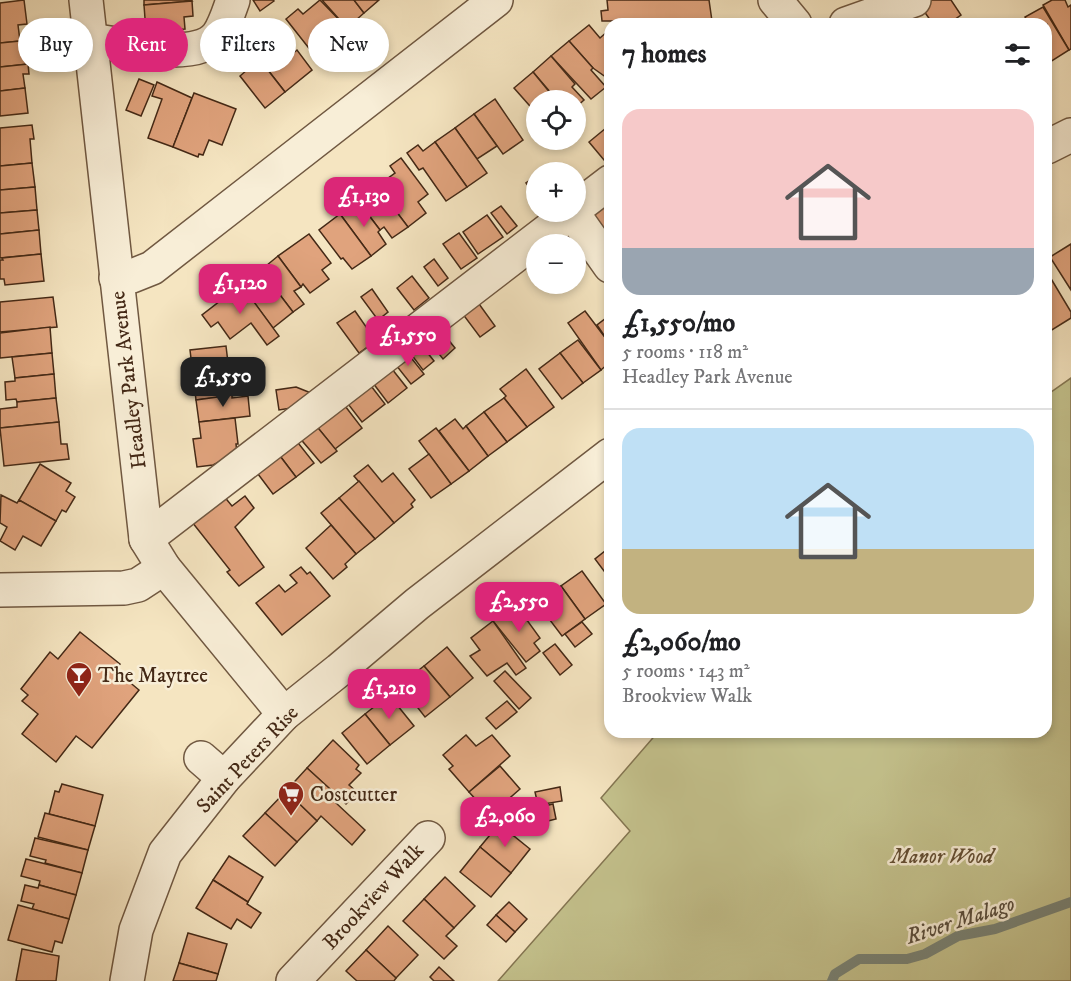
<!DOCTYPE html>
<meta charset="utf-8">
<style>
:root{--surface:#fff;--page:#f6f6f6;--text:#202124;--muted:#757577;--line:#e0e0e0;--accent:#db2777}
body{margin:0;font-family:"IM FELL DW Pica",serif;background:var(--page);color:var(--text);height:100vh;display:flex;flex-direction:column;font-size:22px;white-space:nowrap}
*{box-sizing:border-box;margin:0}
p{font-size:20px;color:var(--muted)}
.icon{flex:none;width:33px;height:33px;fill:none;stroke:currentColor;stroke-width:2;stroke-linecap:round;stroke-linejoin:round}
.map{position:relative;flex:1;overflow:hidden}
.details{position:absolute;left:604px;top:18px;width:448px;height:720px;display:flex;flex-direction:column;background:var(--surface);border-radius:18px;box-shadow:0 3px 9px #0003}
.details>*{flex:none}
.top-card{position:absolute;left:18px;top:18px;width:496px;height:54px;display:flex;gap:12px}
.tools{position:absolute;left:526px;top:90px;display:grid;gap:12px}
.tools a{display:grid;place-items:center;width:60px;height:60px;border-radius:50%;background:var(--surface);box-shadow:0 3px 9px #0003;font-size:30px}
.price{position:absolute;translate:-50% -51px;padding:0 14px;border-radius:12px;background:var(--accent);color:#fff;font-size:20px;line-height:39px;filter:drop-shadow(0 2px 3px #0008)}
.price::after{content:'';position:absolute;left:50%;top:36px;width:18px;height:14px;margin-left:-9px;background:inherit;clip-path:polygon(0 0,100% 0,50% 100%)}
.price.on{background:#222;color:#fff}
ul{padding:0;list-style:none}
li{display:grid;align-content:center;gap:12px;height:318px;padding:0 18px}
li+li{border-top:2px solid var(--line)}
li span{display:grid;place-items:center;height:186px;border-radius:18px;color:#555}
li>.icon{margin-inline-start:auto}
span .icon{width:108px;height:108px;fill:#fffc;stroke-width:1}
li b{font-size:26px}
h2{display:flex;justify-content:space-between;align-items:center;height:72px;padding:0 18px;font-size:26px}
.pill{padding:0 21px;border-radius:27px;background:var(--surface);box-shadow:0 3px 9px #0003;font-size:21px;line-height:54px}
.pill.on{background:var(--accent);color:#fff}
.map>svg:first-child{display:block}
.green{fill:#c4c28d;stroke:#847652;stroke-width:1.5}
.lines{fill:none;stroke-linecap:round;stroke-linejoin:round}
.stream{stroke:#798376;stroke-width:10}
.building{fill:#e0a37d;stroke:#442916;stroke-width:1.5}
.minor-casing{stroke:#705841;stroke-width:36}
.minor{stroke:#f8eed7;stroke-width:33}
.labels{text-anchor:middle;stroke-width:5;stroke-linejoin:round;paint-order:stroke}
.street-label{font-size:21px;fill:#442916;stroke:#f8eed7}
.poi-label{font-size:21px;fill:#442916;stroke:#f8eed7;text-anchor:start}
.park-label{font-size:21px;font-style:italic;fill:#644f34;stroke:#f8eed7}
.water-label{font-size:22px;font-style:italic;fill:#5a4e3e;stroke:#f8eed7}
</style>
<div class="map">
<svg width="1071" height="981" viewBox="0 0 1071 981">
<rect width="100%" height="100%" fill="#f5e5c1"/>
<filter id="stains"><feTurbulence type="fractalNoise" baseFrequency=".00333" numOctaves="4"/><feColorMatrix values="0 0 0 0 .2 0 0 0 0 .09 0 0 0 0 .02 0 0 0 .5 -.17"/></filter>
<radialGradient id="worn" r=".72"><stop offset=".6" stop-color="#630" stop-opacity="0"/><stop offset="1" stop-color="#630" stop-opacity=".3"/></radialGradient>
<!-- green -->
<path class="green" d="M1071,378V981H498L630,831L601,798L658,732H1047V395Z"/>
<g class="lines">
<!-- stream -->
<path class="stream" d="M832,981L835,974L859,959H907L925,954L958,936L995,929L1071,902"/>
</g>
<!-- building -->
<g class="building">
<path d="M24,0L27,24L18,25L20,41L0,43V3Z"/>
<path d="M144,0H191L192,1L144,5Z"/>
<path d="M253,0H273L274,1L260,11Z"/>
<path d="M320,0L347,28L315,56L286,19L298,9L303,14Z"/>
<path d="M322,0H354L364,13L347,28Z"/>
<path d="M354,0H379L364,13Z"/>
<path d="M607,0H709L712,21L691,24H622L621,21H602L601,11L608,10Z"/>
<path d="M931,0H951L961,15L948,24H933L921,7Z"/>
<path d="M1052,0H1065L1068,7L1071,5V49L1069,50L1043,5Z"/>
<path d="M192,1L193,16L184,17L185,29L146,32L144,5Z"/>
<path d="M1043,7L1069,50L1047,64V24H1025L1028,22L1025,17Z"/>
<path d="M589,25L600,38L608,31L610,35V80L593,68L569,41Z"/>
<path d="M20,41L21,54L27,53L28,64L0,67V43Z"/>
<path d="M569,41L593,68L591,70L606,87L591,99L551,56Z"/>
<path d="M282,43L291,55L297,50L312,70L285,92L260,60Z"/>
<path d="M250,50L259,62L260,60L285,92L265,108L240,76L247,70L238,59Z"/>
<path d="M551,56L575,84L572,87L584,100L576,107V100H557L533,72Z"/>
<path d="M28,64L29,74H23L25,88L0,91V67Z"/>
<path d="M533,72L556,100H537V114L514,88Z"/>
<path d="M139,79L154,85L141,116L126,110Z"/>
<path d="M157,82L192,98L173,147L148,138L162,99L152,96Z"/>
<path d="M25,88L28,113L0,116V91Z"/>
<path d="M194,93L236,109L222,145L209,140L203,155L199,154L198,157L173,147Z"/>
<path d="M495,99L523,140L503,154L474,114Z"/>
<path d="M474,114L497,146L477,159L455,128Z"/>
<path d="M32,125L34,139H30L32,163L0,166V128Z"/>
<path d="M455,128L487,173L467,187L435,142Z"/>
<path d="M606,128L610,133V164L609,166L589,142Z"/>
<path d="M435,142L467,187L446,201L423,168L419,170L407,153L418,145L423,151Z"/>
<path d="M401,158L428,194L418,202L426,213L408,227L377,186L395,173L390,166Z"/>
<path d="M32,163L35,187L0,190V166Z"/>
<path d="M537,175V198L526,183Z"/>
<path d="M377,186L408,227L392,238L384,227L380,230L358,201Z"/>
<path d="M35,187L37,210L0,213V190Z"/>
<path d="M610,199V228L604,233L587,211Z"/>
<path d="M358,201L380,230L378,232L386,244L371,256L340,214Z"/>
<path d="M501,206L517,226L507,234L491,213Z"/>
<path d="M37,210L39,230L0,234V213Z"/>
<path d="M340,214L371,256L352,269L343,258L341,259L319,230Z"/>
<path d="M487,215L503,237L478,254L463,232Z"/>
<path d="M560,226L587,252L576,260V244H537Z"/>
<path d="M39,230L41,254L0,258V234Z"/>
<path d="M459,233L477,258L461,269L443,244Z"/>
<path d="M309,234L331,263L322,270L329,279L310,293L303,284L301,287L278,256Z"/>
<path d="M537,244V281L519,256Z"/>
<path d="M1071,244V290L1050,257Z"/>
<path d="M41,254L44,281L5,285L4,279H0V260H3L2,258Z"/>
<path d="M278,256L301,287L294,291L304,304L293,312L261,270Z"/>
<path d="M434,259L448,278L438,286L424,267Z"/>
<path d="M261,270L293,312L273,328L241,285Z"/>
<path d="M412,276L429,298L414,310L397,288Z"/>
<path d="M1050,277L1071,312V318L1047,333V279Z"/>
<path d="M240,283L279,336L267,345L251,323L230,339L218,322L211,327L202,315L229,294L228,292Z"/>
<path d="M372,289L388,312L378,320L361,297Z"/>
<path d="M53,297L57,327L0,332V302Z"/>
<path d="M474,297L495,326L480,337L459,309Z"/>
<path d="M355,311L376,341L359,353L337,323Z"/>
<path d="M585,311L610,344V362L601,370L568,323Z"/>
<path d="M610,315V344L597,325Z"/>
<path d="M50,327L52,353L0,358V333Z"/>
<path d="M438,327L455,348L443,359L425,336Z"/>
<path d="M578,340L601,370L583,383L560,353Z"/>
<path d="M419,342L434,361L423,370L408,350Z"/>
<path d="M226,346L229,371L193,375L190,350Z"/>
<path d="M405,350L424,374L411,384L392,360Z"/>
<path d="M52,353L54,374L15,378L12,357Z"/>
<path d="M560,353L583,383L562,399L539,369Z"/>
<path d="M388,364L407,388L388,403L370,379Z"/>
<path d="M526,369L554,407L527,427L504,398L506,396L500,389Z"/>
<path d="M229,371L231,388L238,387L239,395L196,400L193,375Z"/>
<path d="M54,374L56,398L17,402L16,399L6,400L5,382L15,381V378Z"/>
<path d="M368,382L385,404L362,422L345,400Z"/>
<path d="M296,387L311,393L291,408L279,410L276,390Z"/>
<path d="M232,395V398L248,396L250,416L199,422L196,400Z"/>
<path d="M56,398L59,422L0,428V409L17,407V402Z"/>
<path d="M504,398L527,427L507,442L484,412Z"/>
<path d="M342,402L362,428L335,449L314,423Z"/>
<path d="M484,412L507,442L488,456L466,426Z"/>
<path d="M235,418L238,444H236L237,453L213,465L197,467L193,439L201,438L199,422Z"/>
<path d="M455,419L463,429L466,426L488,456L469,471L439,431Z"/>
<path d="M59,422L61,444H67L69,459L4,466L0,428Z"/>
<path d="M314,423L337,451L321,463L298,436Z"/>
<path d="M436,428L469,471L451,484L419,441Z"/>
<path d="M295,439L314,463L296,477L277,452Z"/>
<path d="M277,452L296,477L273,494L255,470Z"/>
<path d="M429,454L451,484L431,498L409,469Z"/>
<path d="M40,464L71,483L66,491L75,497L66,512L62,510L56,521L19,500Z"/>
<path d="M368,465L382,482L393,473L415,500L411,504L413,507L394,523L354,476Z"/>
<path d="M359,481L394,523L375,539L339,498Z"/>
<path d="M218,489L232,506L245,496L254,508L235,527L264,567L239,586L227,572L230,570L192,522Z"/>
<path d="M1,495L17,503L19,500L56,521L41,546L23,536L15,550L0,541L7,527L0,523Z"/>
<path d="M339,498L375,539L356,554L321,513Z"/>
<path d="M331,525L356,554L345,564L347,567L333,579L306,548Z"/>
<path d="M610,547V579L595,559Z"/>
<path d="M301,567L307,574L310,572L330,596L282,635L256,603L279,585L285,592L297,583L290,575Z"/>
<path d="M582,571L606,604L585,619L561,586Z"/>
<path d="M561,586L585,619L562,636L537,603Z"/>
<path d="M516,605L540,638L534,643L540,651L526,662L493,621Z"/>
<path d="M493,621L526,668L516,675L507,663L487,676L470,656L480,650L471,638Z"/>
<path d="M582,622L592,634L575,647L565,634Z"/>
<path d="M80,632L120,664L115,670L139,690L92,748L76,736L56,762L22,734L38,714L22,701L28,695L21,689L50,652L58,659Z"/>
<path d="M555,644L572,665L560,675L543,653Z"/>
<path d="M447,647L473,678L450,697L424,666Z"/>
<path d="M424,666L450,697L425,717L400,685Z"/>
<path d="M505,671L531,698L519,709L494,681Z"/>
<path d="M389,695L414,726L390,745L365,714Z"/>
<path d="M507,701L517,712L496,729L486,718Z"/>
<path d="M365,714L390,745L367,764L342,733Z"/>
<path d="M466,735L476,746L492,735L510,756L469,792L449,769L453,766L443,755Z"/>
<path d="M333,740L359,765L356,769L361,773L349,785L357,792L346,804L307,768Z"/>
<path d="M500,766L520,789L490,815L469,792Z"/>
<path d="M307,768L340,798L336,803L365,830L352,845L321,816L317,821L286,791Z"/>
<path d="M62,784L103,795L95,826L49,814L55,791L59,792Z"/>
<path d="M560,787L562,801L538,805L535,792Z"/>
<path d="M286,791L317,821L297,842L265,813Z"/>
<path d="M553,804L556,819L528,826L524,811Z"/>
<path d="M45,813L95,826L88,850L38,837Z"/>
<path d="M265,813L297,842L275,866L243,836Z"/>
<path d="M499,824L530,849L511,873L480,847Z"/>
<path d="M35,838L88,850L82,873L45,863L46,860L30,856Z"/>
<path d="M480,847L511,873L491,897L460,872Z"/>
<path d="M229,856L263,877L248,902L213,880Z"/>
<path d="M26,859L82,873L76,895L39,885L40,881L21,876Z"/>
<path d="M445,877L475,906L454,928L424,899Z"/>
<path d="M213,880L248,902L247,904L261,913L251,928L237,919L231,929L196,908Z"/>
<path d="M25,885L38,888L39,885L76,895L69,919L32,909L34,904L21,901Z"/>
<path d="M424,899L454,928L446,936L457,946L444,959L403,921Z"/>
<path d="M509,902L527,919L515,932L496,915Z"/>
<path d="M18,905L69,919L62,943L55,941L52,952L8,940Z"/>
<path d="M496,915L515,932L506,942L487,925Z"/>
<path d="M388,926L418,955L396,978L366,950Z"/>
<path d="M188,933L227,944L218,974L179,963Z"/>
<path d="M22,949L59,956L56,981H16Z"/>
<path d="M366,950L396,978L394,981H357L346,971Z"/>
<path d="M179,963L218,974L216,981H173Z"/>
<path d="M439,967L454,981H434L430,977Z"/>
</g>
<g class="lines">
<!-- minor casing -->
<g class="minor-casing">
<g id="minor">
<path d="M86,0L146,539L164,568L284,714"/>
<path d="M775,0L795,24"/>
<path d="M846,24L914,0"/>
<path d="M91,40C122,44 197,63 218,35C225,25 229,11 233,0"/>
<path d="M1047,147L1071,135"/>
<path d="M576,208L610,182"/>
<path d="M572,212L610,266"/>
<path d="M116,278L132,276L152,268L496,0"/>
<path d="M146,539L572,212"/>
<path d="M0,590L124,588L138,585L164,568"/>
<path d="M201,758L224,778"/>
<path d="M127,981L136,930L165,853L224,778L284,714L339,670L417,604L610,455"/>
<path d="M293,981L428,838"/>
</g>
</g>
<!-- minor -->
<use href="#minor" class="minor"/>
</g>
<!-- icons -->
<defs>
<g id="bar-pin" transform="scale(1.35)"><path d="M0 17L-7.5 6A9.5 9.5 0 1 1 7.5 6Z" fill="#8f2418" stroke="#f8eed7"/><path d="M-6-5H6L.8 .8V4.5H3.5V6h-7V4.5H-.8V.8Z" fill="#fff"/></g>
<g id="supermarket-pin" transform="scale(1.35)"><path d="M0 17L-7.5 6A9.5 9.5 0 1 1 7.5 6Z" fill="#8f2418" stroke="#f8eed7"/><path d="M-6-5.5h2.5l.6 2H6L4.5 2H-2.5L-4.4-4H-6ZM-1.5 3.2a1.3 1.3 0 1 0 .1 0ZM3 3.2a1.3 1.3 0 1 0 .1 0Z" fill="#fff"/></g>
</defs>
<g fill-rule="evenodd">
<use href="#bar-pin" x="79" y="675"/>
<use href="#supermarket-pin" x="291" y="794"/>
</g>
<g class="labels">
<!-- street labels -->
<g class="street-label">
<text transform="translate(128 380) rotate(-97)" y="7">Headley Park Avenue</text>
<text transform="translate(247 759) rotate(-47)" y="7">Saint Peters Rise</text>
<text transform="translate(373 896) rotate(-47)" y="7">Brookview Walk</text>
</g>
<!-- poi labels -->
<g class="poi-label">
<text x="98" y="682">The Maytree</text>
<text x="310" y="801">Costcutter</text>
</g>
<!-- park labels -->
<g class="park-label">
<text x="942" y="863">Manor Wood</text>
</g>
<!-- water labels -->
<g class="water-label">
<text transform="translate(960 919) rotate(-18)" y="8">River Malago</text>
</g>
</g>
<rect width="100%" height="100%" filter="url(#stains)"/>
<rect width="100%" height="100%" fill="url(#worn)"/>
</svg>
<div class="tools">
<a><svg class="icon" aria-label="locate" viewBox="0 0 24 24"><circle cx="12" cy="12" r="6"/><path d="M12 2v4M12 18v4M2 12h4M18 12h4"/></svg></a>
<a>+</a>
<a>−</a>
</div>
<b class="price" style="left:364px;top:228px">£1,130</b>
<b class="price" style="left:240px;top:315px">£1,120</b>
<b class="price" style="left:408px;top:367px">£1,550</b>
<b class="price on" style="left:223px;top:408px">£1,550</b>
<b class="price" style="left:519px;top:633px">£2,550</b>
<b class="price" style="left:389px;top:720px">£1,210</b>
<b class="price" style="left:505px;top:848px">£2,060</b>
<div class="top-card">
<a class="pill">Buy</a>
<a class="pill on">Rent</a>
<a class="pill">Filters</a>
<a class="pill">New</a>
</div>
<section class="details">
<h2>7 homes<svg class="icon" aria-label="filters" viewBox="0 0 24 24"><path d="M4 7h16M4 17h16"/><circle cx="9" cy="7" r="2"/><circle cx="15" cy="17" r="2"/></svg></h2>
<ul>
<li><span style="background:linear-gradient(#f6c9c9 75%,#9aa5b1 0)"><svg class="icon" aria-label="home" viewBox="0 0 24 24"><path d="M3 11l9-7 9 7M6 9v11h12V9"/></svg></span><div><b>£1,550/mo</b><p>5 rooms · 118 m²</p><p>Headley Park Avenue</p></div></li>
<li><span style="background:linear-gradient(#bfe0f5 65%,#c2b280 0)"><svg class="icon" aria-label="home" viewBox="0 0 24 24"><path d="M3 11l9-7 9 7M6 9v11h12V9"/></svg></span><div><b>£2,060/mo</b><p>5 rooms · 143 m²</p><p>Brookview Walk</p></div></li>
</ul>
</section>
</div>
